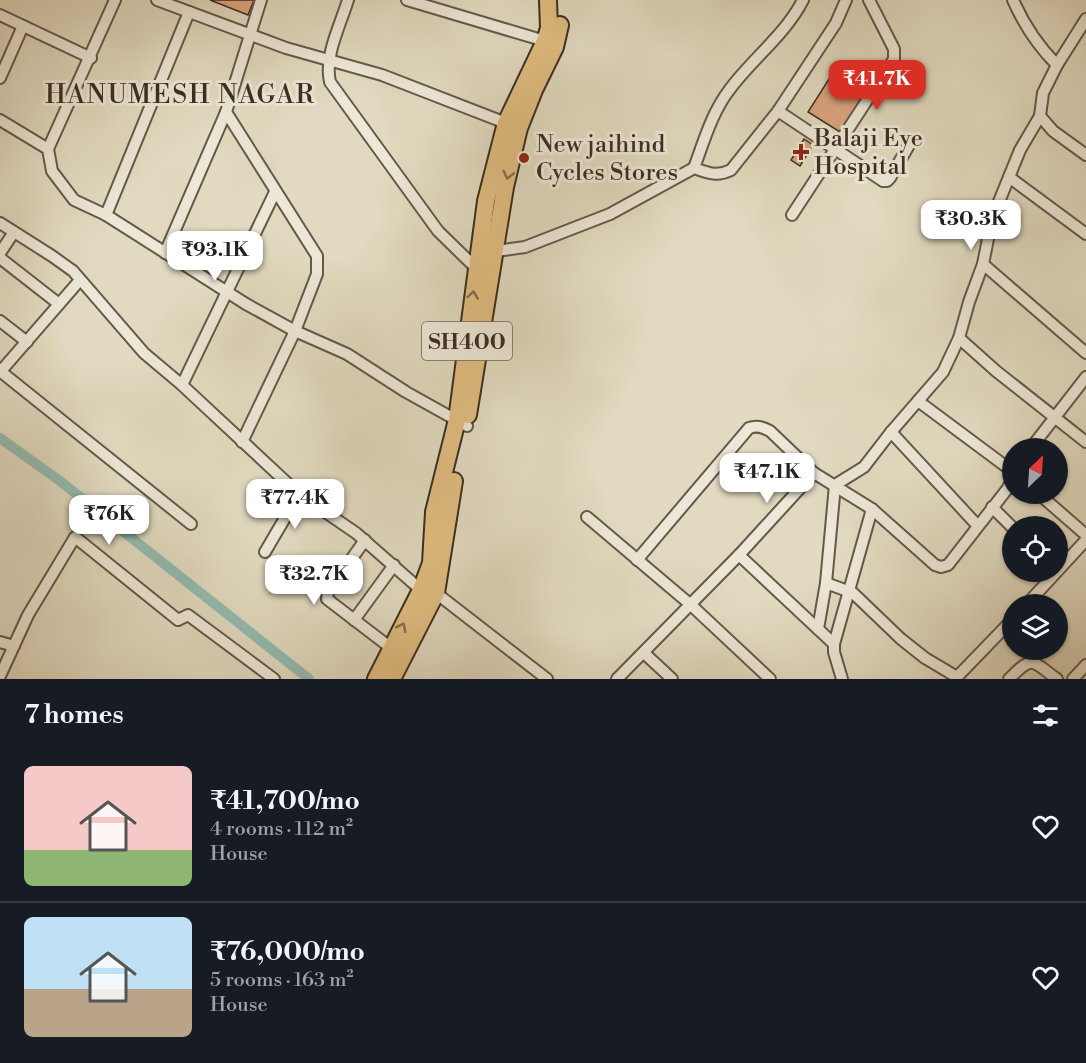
<!DOCTYPE html>
<meta charset="utf-8">
<style>
:root{--surface:#171b24;--page:#242831;--text:#f1f3f6;--muted:#9ea1a6;--line:#363941;--accent:#d93025}
body{margin:0;font-family:"Libre Bodoni",serif;background:var(--page);color:var(--text);height:100vh;display:flex;flex-direction:column;font-size:22px;white-space:nowrap}
*{box-sizing:border-box;margin:0}
p{font-size:20px;color:var(--muted)}
.icon{flex:none;width:33px;height:33px;fill:none;stroke:currentColor;stroke-width:2;stroke-linecap:round;stroke-linejoin:round}
.map{position:relative;height:679px;overflow:hidden}
.sheet{display:flex;flex-direction:column;background:var(--surface);flex:1}
.sheet>*{flex:none}
.needle{width:39px;rotate:25deg}
.controls{position:absolute;left:1002px;top:438px;display:grid;gap:12px}
.controls a{display:grid;place-items:center;width:66px;height:66px;border-radius:50%;background:var(--surface);box-shadow:0 2px 4px #0004;font-size:30px}
.price{position:absolute;translate:-50% -51px;padding:0 14px;border-radius:12px;background:#fff;color:#222;font-size:20px;line-height:39px;filter:drop-shadow(0 2px 3px #0008)}
.price::after{content:'';position:absolute;left:50%;top:36px;width:18px;height:14px;margin-left:-9px;background:inherit;clip-path:polygon(0 0,100% 0,50% 100%)}
.price.on{background:var(--accent);color:#fff}
ul{padding:0;list-style:none}
li{display:flex;align-items:center;gap:18px;height:150px;padding:0 24px}
li+li{border-top:2px solid var(--line)}
li span{display:grid;place-items:center;flex:none;width:168px;height:120px;border-radius:9px;color:#555}
li>.icon{margin-inline-start:auto}
span .icon{width:72px;height:72px;fill:#fffc;stroke-width:1}
li b{font-size:26px}
h2{display:flex;justify-content:space-between;align-items:center;height:72px;padding:0 24px;font-size:26px}
.map>svg:first-child{display:block}
.lines{fill:none;stroke-linecap:round;stroke-linejoin:round}
.canal{stroke:#94bbb0;stroke-width:10}
.building{fill:#dba37f;stroke:#3a2e21;stroke-width:1.5}
.minor-casing{stroke:#645949;stroke-width:14}
.primary-casing{stroke:#3a2e21;stroke-width:20}
.minor{stroke:#ece7d6;stroke-width:10}
.primary{stroke:#e0bd80;stroke-width:16}
.oneway{stroke:#856e4c}
.poi-dot{fill:#8f2418;stroke:#ece7d6;stroke-width:2}
.labels{text-anchor:middle;stroke-width:6;stroke-linejoin:round;paint-order:stroke}
.shield{fill:#ece7d6;stroke:#6f6657;stroke-width:1.5}
.shield-label{font-size:22px;font-weight:bold;fill:#3a2e21}
.poi-label{font-size:24px;fill:#3a2e21;stroke:#ece7d6;text-anchor:start}
.neighbourhood-label{font-size:26px;letter-spacing:1.5px;fill:#3a2e21;stroke:#ece7d6}
</style>
<div class="map">
<svg width="1086" height="679" viewBox="0 0 1086 679">
<rect width="100%" height="100%" fill="#e1dac0"/>
<filter id="stains"><feTurbulence type="fractalNoise" baseFrequency=".00333" numOctaves="4"/><feColorMatrix values="0 0 0 0 .2 0 0 0 0 .09 0 0 0 0 .02 0 0 0 .5 -.17"/></filter>
<radialGradient id="worn" r=".72"><stop offset=".6" stop-color="#630" stop-opacity="0"/><stop offset="1" stop-color="#630" stop-opacity=".3"/></radialGradient>
<g class="lines">
<!-- canal -->
<path class="canal" d="M0,438L60,481L309,679"/>
</g>
<!-- building -->
<g class="building">
<path d="M210,0H254L248,15Z"/>
<path d="M829,79L861,99L840,132L808,112Z"/>
<path d="M804,139L813,145L800,166L791,160Z"/>
</g>
<g class="lines">
<!-- minor casing -->
<g class="minor-casing">
<g id="minor">
<path d="M157,0L286,48L382,75L511,125"/>
<path d="M348,0C340,26 324,56 330,82L438,231L479,271"/>
<path d="M407,0L545,41"/>
<path d="M0,15L91,58"/>
<path d="M1057,65L1086,19"/>
<path d="M0,78L23,26"/>
<path d="M778,111L883,181H887L890,178L912,140"/>
<path d="M1040,116L1053,131L1086,155"/>
<path d="M0,120L48,149L52,171L74,200L106,215L246,304L295,331L347,354L406,392L467,426"/>
<path d="M48,149L115,0"/>
<path d="M694,168C704,141 712,112 730,89C753,58 785,35 803,0"/>
<path d="M1009,177L1086,234"/>
<path d="M106,215L189,12"/>
<path d="M792,215L894,59V49L869,0"/>
<path d="M0,223L52,256L73,271L144,353L182,385L299,494L356,533L421,590"/>
<path d="M489,252L525,247L610,214L694,168C708,173 717,177 731,170L778,111L836,23L846,0"/>
<path d="M0,253L14,232"/>
<path d="M165,253L226,112"/>
<path d="M0,258L59,304"/>
<path d="M983,264L1086,353"/>
<path d="M0,321L27,342"/>
<path d="M959,338L996,371L1086,442"/>
<path d="M0,371L191,524"/>
<path d="M1,371L80,280"/>
<path d="M182,385L275,192"/>
<path d="M918,401L1012,471"/>
<path d="M891,432L977,525"/>
<path d="M242,442L295,331L317,274V256L226,112L261,0"/>
<path d="M1031,448L1086,377"/>
<path d="M1039,494L1086,535"/>
<path d="M992,507L1012,527"/>
<path d="M587,517L691,605L770,679"/>
<path d="M365,540L328,592L327,599L391,648"/>
<path d="M265,552L299,494"/>
<path d="M739,555L834,644"/>
<path d="M637,560L749,428C757,425 763,427 770,431L814,473"/>
<path d="M826,583L853,593L901,639L925,658L957,677L1012,620"/>
<path d="M436,593L547,679"/>
<path d="M1027,604L1086,540"/>
<path d="M354,620L394,565"/>
<path d="M818,629L826,583L835,485L864,467L891,432L943,372L959,338L969,302L983,264L992,219L1020,150L1040,116L1043,93L1057,65C1037,45 1024,25 1013,0"/>
<path d="M0,642L14,646"/>
<path d="M644,653L672,679"/>
<path d="M0,676L28,615L75,537L178,620L188,615L274,679"/>
<path d="M617,679L739,555L814,473L872,509L935,565L941,567L948,565L1008,488L1012,479"/>
<path d="M842,679L834,652V644L872,509"/>
<path d="M1009,679C1033,655 1031,660 1057,679"/>
<path d="M1073,679L1086,665"/>
</g>
</g>
<!-- primary casing -->
<g class="primary-casing">
<g id="primary">
<path d="M468,415L505,187L519,128L534,90L555,47L560,25"/>
<path d="M376,679L421,590L431,563L434,512L457,420L486,201L506,123L545,41L549,28L548,0"/>
<path d="M392,679L436,593L454,481"/>
</g>
</g>
<!-- minor -->
<use href="#minor" class="minor"/>
<!-- primary -->
<use href="#primary" class="primary"/>
</g>
<!-- one-way arrows -->
<defs><path id="oneway-chevron" d="M-2-3.5L2.5 0L-2 3.5" fill="none" stroke-width="1.6" stroke-linecap="round" stroke-linejoin="round" transform="scale(1.5)"/></defs>
<g class="oneway">
<use href="#oneway-chevron" transform="translate(508 175) rotate(104)"/>
<use href="#oneway-chevron" transform="translate(473 295) rotate(-82)"/>
<use href="#oneway-chevron" transform="translate(402 627) rotate(-63)"/>
</g>
<!-- markers -->
<g class="poi-dot">
<path d="M798 143h6v6h6v6h-6v6h-6v-6h-6v-6h6z"/>
<circle cx="524" cy="158" r="6"/>
</g>
<g class="labels">
<!-- shield labels -->
<rect class="shield" x="422" y="322" width="90" height="38" rx="4.5"/>
<g class="shield-label">
<text x="467" y="349">SH400</text>
</g>
<!-- poi labels -->
<g class="poi-label">
<text x="814" y="146">Balaji Eye<tspan x="814" dy="28">Hospital</tspan></text>
<text x="536" y="152">New jaihind<tspan x="536" dy="28">Cycles Stores</tspan></text>
</g>
<!-- neighbourhood labels -->
<g class="neighbourhood-label">
<text x="180" y="103">HANUMESH NAGAR</text>
</g>
</g>
<rect width="100%" height="100%" filter="url(#stains)"/>
<rect width="100%" height="100%" fill="url(#worn)"/>
</svg>
<div class="controls">
<a><svg class="needle" viewBox="-14 -14 28 28"><path d="M0-13l5 13h-10z" fill="#e53935"/><path d="M0 13l5-13h-10z" fill="#9ea1a6"/></svg></a>
<a><svg class="icon" aria-label="locate" viewBox="0 0 24 24"><circle cx="12" cy="12" r="6"/><path d="M12 2v4M12 18v4M2 12h4M18 12h4"/></svg></a>
<a><svg class="icon" aria-label="layers" viewBox="0 0 24 24"><path d="M12 4l9 5-9 5-9-5zM3 14l9 5 9-5"/></svg></a>
</div>
<b class="price on" style="left:877px;top:111px">₹41.7K</b>
<b class="price" style="left:971px;top:251px">₹30.3K</b>
<b class="price" style="left:215px;top:282px">₹93.1K</b>
<b class="price" style="left:767px;top:504px">₹47.1K</b>
<b class="price" style="left:295px;top:530px">₹77.4K</b>
<b class="price" style="left:109px;top:546px">₹76K</b>
<b class="price" style="left:314px;top:606px">₹32.7K</b>
</div>
<section class="sheet">
<h2>7 homes<svg class="icon" aria-label="filters" viewBox="0 0 24 24"><path d="M4 7h16M4 17h16"/><circle cx="9" cy="7" r="2"/><circle cx="15" cy="17" r="2"/></svg></h2>
<ul>
<li><span style="background:linear-gradient(#f6c9c9 70%,#8fb573 0)"><svg class="icon" aria-label="home" viewBox="0 0 24 24"><path d="M3 11l9-7 9 7M6 9v11h12V9"/></svg></span><div><b>₹41,700/mo</b><p>4 rooms · 112 m²</p><p>House</p></div><svg class="icon" aria-label="heart" viewBox="0 0 24 24"><path d="M12 20l-8-8c-3-5 5-10 8-4 3-6 11-1 8 4z"/></svg></li>
<li><span style="background:linear-gradient(#bfe0f5 60%,#b9a48a 0)"><svg class="icon" aria-label="home" viewBox="0 0 24 24"><path d="M3 11l9-7 9 7M6 9v11h12V9"/></svg></span><div><b>₹76,000/mo</b><p>5 rooms · 163 m²</p><p>House</p></div><svg class="icon" aria-label="heart" viewBox="0 0 24 24"><path d="M12 20l-8-8c-3-5 5-10 8-4 3-6 11-1 8 4z"/></svg></li>
</ul>
</section>
